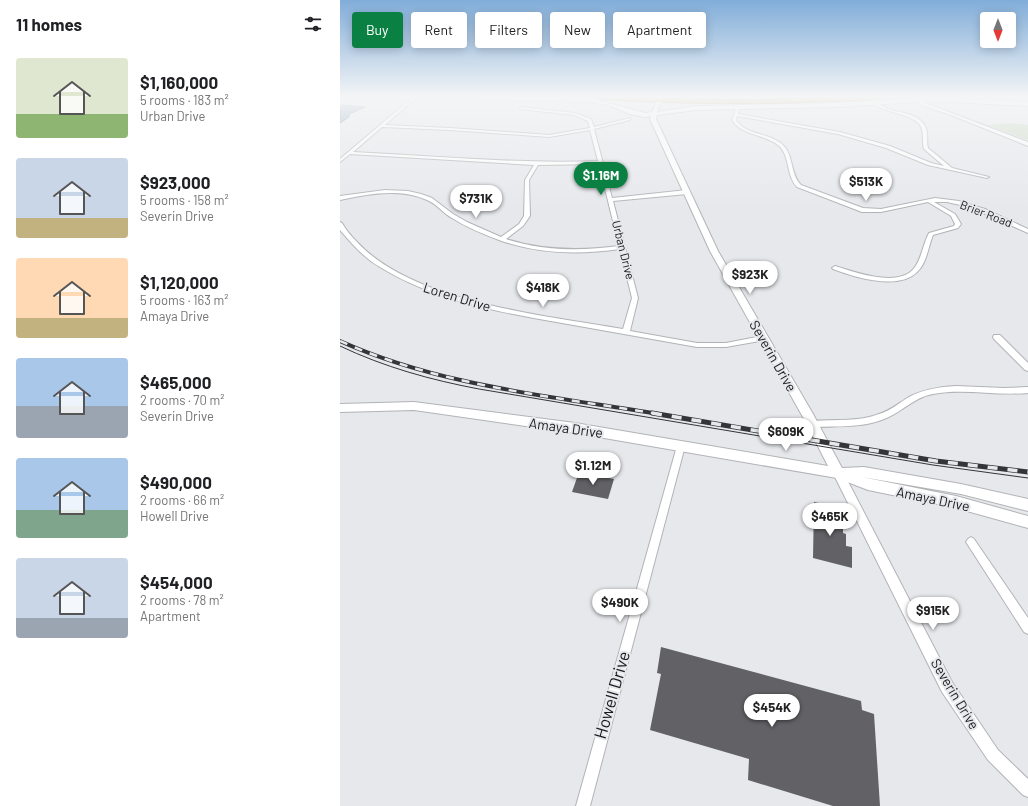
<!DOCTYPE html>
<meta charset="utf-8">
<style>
:root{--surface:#fff;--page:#f2f2f2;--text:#202124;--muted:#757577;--accent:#0b8043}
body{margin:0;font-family:Barlow,sans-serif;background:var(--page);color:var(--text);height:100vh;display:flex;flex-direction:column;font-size:15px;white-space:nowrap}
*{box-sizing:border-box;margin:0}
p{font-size:13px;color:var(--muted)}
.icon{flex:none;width:22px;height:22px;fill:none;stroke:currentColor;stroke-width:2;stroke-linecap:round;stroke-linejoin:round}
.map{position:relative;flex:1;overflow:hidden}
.details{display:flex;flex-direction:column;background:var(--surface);width:340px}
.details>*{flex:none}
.guide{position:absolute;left:12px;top:12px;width:380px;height:36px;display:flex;gap:8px}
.needle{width:26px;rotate:180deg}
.controls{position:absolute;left:640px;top:12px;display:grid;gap:8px}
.controls a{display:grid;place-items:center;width:36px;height:36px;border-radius:4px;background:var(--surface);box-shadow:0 2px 10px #0003;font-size:20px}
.price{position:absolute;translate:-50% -34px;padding:0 9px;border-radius:14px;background:#fff;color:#222;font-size:13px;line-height:26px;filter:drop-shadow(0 1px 2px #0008)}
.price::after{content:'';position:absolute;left:50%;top:24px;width:12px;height:9px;margin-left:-6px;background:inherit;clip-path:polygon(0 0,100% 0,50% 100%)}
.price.on{background:var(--accent);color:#fff}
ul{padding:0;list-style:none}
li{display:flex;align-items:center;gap:12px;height:100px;padding:0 16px}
li span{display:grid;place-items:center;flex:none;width:112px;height:80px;border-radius:4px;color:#555}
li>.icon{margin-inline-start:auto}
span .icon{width:48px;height:48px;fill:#fffc;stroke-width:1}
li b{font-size:17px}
h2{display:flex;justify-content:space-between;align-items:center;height:48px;padding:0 16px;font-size:17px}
.pill{padding:0 14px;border-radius:4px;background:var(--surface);box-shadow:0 2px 10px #0003;font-size:14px;line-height:36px}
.pill.on{background:var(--accent);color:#fff}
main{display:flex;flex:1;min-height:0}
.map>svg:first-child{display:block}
.green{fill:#c8d7bd}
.water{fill:#86a2c2;stroke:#667990}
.building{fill:#626266}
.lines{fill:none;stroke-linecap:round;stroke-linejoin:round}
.minor-casing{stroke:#b2b3b7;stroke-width:2}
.tertiary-casing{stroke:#b2b3b7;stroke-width:2}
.secondary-casing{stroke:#b2b3b7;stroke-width:2}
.motorway-casing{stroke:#976d28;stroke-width:2}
.minor{fill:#fff;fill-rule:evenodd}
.tertiary{fill:#fff;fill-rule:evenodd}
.secondary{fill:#fff;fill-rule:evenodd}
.motorway{fill:#db9a2f;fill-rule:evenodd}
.tram{stroke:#353537;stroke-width:1}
.rail-far1-casing{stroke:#353537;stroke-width:4}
.rail-casing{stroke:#353537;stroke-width:5}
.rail-far1{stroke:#e6e8ec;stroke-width:2.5;stroke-dasharray:8;stroke-linecap:butt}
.rail{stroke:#e6e8ec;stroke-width:3.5;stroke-dasharray:10;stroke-linecap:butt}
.labels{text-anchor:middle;stroke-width:4;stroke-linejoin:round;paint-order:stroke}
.far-street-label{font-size:12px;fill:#1a1a1c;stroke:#e6e8ec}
.street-label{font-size:14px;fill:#1a1a1c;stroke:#e6e8ec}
.near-street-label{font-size:17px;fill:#1a1a1c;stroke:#e6e8ec}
</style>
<main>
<section class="details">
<h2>11 homes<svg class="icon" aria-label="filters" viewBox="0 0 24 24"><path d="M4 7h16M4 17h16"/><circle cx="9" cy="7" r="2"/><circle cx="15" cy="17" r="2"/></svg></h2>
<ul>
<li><span style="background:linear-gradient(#dfe7d0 70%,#8fb573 0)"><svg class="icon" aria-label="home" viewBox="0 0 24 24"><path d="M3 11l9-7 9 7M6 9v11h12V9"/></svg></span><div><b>$1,160,000</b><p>5 rooms · 183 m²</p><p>Urban Drive</p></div></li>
<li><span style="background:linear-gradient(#c9d6e8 75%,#c2b280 0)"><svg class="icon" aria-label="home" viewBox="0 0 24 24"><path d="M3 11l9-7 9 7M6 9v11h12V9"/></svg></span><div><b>$923,000</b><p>5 rooms · 158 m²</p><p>Severin Drive</p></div></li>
<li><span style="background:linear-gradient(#ffd9b3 75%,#c2b280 0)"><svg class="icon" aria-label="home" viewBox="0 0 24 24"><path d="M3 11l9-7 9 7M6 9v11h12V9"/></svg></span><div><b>$1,120,000</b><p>5 rooms · 163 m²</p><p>Amaya Drive</p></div></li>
<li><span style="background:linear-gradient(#a9c7e8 60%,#9aa5b1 0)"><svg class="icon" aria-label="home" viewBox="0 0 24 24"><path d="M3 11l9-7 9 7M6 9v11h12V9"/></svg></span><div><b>$465,000</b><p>2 rooms · 70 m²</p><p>Severin Drive</p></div></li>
<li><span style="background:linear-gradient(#a9c7e8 65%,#7fa58c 0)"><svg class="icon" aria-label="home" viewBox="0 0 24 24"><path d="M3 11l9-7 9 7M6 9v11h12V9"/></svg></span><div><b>$490,000</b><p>2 rooms · 66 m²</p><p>Howell Drive</p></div></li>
<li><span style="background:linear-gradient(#c9d6e8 75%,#9aa5b1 0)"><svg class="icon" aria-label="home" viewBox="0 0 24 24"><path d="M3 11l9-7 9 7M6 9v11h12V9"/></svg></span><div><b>$454,000</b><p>2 rooms · 78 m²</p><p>Apartment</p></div></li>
</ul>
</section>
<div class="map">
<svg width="688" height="806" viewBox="0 0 688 806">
<rect width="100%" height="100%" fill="#e6e8ec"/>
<!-- green -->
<path class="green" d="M670,123L688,125V140L648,125Z"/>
<!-- water -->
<path class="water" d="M1,105L25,107L9,114V117L0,123Z"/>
<!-- building -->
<g class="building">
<path d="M239,472L274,479L268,499L232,492Z"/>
<path d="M474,502L495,507L496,520L503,522V533L506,534V546L512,547V568L473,558Z"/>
<path d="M321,647L521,701L522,710L534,714L540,806H493L408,780L409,759L310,730L321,674L317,673Z"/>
</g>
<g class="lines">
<!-- minor casing -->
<g class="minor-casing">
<g id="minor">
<path d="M73,97H77L45,125L110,128L209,135L250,128L248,121L234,115L180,109L181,107L235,113L251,119L254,127L290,118V120L254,129L272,198L347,190L350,192L347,194L273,201L298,298L290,331L357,343H386L422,336H425L426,338L425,340L386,347H357C312,339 267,331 222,323C159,312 95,301 40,267C24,258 12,244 0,230V222L2,223C6,230 11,236 17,242C74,303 204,315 283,329L292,298L280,249C239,255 198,254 159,240C143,234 126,227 112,218C103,213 97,204 87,200C60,188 28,194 0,200V196L45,190L68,191L81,194L92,198L113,214L127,222L161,237L179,224L184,216L185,180L194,165L10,154L0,162V159ZM42,127L110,130L209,137L250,130L258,161C176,164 95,156 13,152ZM259,164L279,246C241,251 203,251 166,239L183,226L190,216L189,180L198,165Z"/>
<path d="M534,102C539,103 543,107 548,109C560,113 578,113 585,126C589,133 586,141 588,148L612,168L649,177L647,178L588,165L546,148L498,134L397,116L396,120C406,136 430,132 443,145C454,156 450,174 461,185L523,208L541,209L595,198L619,201L645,209L688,229V233L629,207L607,202H594L615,214L621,224L618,228L593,235C588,247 587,263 577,272C558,291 514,277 493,269L492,268L495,266C515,272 560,289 575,267C582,257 583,244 589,233L614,226L615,224L611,216L588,202L541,212H522L457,187C446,176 450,154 438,145C424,134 402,136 392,120L395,112V106L397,105L399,106L398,114L500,132L550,146L591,163L604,166L584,149C582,142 584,133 581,127C574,113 546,114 534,104Z"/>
<path d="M654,335H660L688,363V371L685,370L654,339L653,337Z"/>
<path d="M616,386L664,388L688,387V393C656,396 624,388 593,394C574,397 561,413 544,419C522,428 497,426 474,427L471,426L470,424L471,422L474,421C495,419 519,422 539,414C550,411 559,403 569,397C584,389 599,387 616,386Z"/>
<path d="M341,443L344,444L345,446L250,806H236L337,446L338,444Z"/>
<path d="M631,537L634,539L688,618V634L684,632L628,545L626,542L628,539Z"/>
</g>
</g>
<!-- tertiary casing -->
<g class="tertiary-casing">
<g id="tertiary">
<path d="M575,99L688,142V146L611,115L584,106L575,101Z"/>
<path d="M498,469L502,470L612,682L658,750L688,779V797L683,795L648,760L602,692L493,473L494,470Z"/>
</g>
</g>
<!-- secondary casing -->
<g class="secondary-casing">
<path id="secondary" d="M140,97L250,98L305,113L312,112L319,97H324L317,112L356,106L497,103L594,97L688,102V106L594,101L497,107L356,110L317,115L316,119L378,251L473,414L502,468L524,467L621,484L688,499V511L621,494L522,477L616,496L688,516V528L616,508L528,490L497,478L235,433L74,410L0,412V404L74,402L235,423L488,466L464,419L370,251L310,119L311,116L305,117L290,114L268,105L250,102L143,99Z"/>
</g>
<!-- motorway casing -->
<g class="motorway-casing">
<path id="motorway" d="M258,97L398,100L539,97L536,99C444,104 353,105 261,99Z"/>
</g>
<!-- minor -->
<use href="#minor" class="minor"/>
<!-- tertiary -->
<use href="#tertiary" class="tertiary"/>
<!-- secondary -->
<use href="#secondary" class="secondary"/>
<!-- motorway -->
<use href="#motorway" class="motorway"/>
<!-- tram -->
<path class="tram" d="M0,346C44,367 91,380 139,389L593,465L688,478"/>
<!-- rail-far1 casing -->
<g class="rail-far1-casing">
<path id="rail-far1" d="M0,341C100,386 211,396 318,414"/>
</g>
<!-- rail casing -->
<g class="rail-casing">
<path id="rail" d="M312,413L596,461L688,472"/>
</g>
<!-- rail-far1 -->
<use href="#rail-far1" class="rail-far1"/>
<!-- rail -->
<use href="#rail" class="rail"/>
</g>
<!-- sky -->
<linearGradient id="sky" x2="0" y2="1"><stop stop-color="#81add9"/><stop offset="0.46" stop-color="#f4f5f6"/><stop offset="1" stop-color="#f4f5f6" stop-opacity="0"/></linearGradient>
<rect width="688" height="210" fill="url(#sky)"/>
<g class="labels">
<!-- far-street labels -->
<g class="far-street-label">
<text transform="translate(646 214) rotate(21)" y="4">Brier Road</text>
<text transform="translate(283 250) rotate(76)" y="4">Urban Drive</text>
</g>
<!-- street labels -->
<g class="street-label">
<text transform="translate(117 297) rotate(17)" y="5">Loren Drive</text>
<text transform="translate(433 356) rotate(60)" y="5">Severin Drive</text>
<text transform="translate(226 428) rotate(8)" y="5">Amaya Drive</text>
<text transform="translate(593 499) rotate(12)" y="5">Amaya Drive</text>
<text transform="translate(615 694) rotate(59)" y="5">Severin Drive</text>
</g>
<!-- near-street labels -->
<g class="near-street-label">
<text transform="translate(272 695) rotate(-74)" y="6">Howell Drive</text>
</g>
</g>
</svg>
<div class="controls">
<a><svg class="needle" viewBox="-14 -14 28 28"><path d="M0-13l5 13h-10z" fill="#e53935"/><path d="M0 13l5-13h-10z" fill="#757577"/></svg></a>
</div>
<b class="price on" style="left:261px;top:196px">$1.16M</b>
<b class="price" style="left:526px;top:202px">$513K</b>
<b class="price" style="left:136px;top:219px">$731K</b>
<b class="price" style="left:410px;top:295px">$923K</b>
<b class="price" style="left:203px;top:308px">$418K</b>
<b class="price" style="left:446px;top:452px">$609K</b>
<b class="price" style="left:253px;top:486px">$1.12M</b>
<b class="price" style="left:490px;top:537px">$465K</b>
<b class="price" style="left:280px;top:623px">$490K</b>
<b class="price" style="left:593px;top:631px">$915K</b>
<b class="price" style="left:432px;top:728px">$454K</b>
<div class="guide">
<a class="pill on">Buy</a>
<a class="pill">Rent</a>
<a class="pill">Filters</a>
<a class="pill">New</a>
<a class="pill">Apartment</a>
</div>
</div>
</main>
